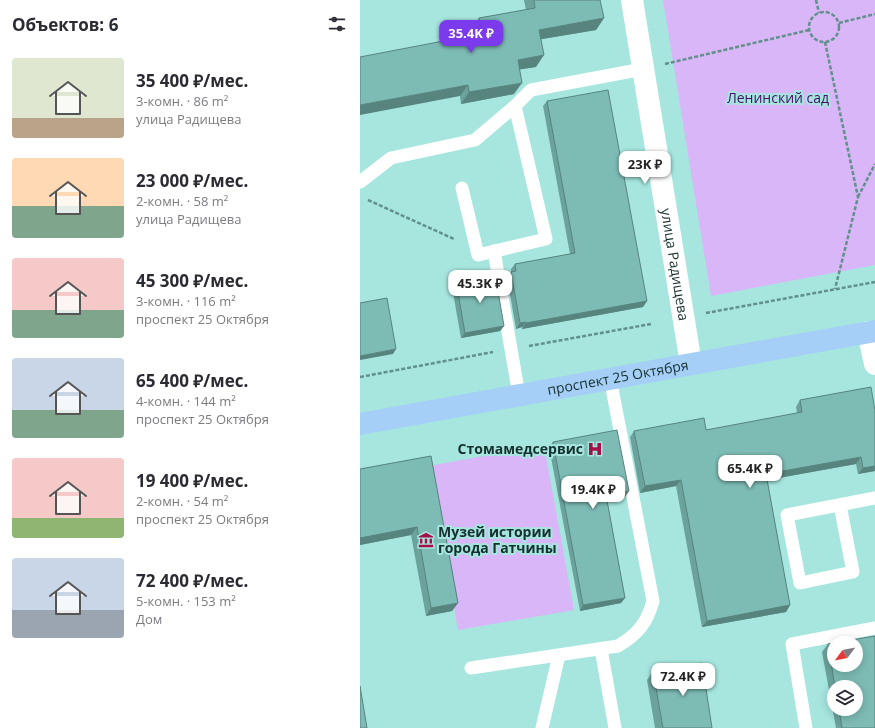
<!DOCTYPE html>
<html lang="ru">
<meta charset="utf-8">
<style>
:root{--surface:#fff;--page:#f2f2f3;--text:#2b2b33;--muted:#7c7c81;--accent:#7c3aed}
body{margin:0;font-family:"Open Sans",sans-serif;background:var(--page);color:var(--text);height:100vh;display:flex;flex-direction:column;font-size:15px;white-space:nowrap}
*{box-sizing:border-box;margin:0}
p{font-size:13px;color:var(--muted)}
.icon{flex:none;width:22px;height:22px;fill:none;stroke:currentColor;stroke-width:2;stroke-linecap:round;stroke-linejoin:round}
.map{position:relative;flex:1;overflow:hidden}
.sheet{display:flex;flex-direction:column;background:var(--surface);width:360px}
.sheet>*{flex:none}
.needle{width:26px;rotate:238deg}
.tools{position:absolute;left:467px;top:636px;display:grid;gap:8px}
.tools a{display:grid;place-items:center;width:36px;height:36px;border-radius:50%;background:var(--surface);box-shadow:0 2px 10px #0003;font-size:20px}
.price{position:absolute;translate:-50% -34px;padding:0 9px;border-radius:8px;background:#fff;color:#222;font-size:13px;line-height:26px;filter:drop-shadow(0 1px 2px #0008)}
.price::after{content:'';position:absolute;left:50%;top:24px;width:12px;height:9px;margin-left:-6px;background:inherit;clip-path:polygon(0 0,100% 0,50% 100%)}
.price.active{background:var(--accent);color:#fff}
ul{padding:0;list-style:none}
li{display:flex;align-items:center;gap:12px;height:100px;padding:0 12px}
li span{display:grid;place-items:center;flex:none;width:112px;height:80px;border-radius:4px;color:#555}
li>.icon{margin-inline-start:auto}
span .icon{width:48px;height:48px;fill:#fffc;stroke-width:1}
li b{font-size:17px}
h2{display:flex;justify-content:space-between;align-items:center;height:48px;padding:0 12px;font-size:17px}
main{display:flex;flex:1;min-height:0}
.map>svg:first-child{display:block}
.green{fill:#d9b6f8}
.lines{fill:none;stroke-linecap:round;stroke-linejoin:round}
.path{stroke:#62908b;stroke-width:2.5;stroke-dasharray:4 2;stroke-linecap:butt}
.service{stroke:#fff;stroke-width:13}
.tertiary{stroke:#fff;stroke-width:22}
.primary{stroke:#a5cff6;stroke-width:22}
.wall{fill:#6ca29c;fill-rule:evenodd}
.shaded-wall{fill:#58847f}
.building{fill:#7dbcb5;stroke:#58847f;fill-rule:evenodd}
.labels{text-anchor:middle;stroke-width:4;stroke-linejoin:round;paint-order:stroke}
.park-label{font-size:14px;fill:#460d68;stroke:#a6e6df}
.street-label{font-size:14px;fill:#16302e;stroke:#a6e6df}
.poi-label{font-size:14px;font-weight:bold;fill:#16302e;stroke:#a6e6df;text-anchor:end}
</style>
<main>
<section class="sheet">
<h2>Объектов: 6<svg class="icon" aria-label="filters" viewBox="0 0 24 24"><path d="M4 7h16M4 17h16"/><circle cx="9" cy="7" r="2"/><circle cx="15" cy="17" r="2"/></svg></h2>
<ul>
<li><span style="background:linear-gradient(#dfe7d0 75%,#b9a48a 0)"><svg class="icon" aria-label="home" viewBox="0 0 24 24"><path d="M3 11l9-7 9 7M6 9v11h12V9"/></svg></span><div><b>35 400 ₽/мес.</b><p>3-комн. · 86 m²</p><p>улица Радищева</p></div></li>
<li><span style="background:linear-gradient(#ffd9b3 60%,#7fa58c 0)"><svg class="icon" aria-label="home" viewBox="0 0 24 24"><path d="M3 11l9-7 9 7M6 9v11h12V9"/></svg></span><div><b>23 000 ₽/мес.</b><p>2-комн. · 58 m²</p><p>улица Радищева</p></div></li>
<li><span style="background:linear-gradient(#f6c9c9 65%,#7fa58c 0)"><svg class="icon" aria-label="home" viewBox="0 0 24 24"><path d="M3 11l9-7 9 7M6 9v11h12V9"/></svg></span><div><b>45 300 ₽/мес.</b><p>3-комн. · 116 m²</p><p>проспект 25 Октября</p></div></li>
<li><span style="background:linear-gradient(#c9d6e8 65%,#7fa58c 0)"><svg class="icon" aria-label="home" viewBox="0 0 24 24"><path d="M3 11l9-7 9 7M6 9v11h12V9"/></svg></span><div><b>65 400 ₽/мес.</b><p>4-комн. · 144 m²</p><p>проспект 25 Октября</p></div></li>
<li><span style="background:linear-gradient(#f6c9c9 75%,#8fb573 0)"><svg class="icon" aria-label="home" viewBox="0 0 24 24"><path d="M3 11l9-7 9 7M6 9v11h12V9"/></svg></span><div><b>19 400 ₽/мес.</b><p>2-комн. · 54 m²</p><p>проспект 25 Октября</p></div></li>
<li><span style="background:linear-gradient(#c9d6e8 65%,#9aa5b1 0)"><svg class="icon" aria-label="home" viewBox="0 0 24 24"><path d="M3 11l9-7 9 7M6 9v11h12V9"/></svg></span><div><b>72 400 ₽/мес.</b><p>5-комн. · 153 m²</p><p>Дом</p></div></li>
</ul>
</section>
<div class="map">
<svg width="515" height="728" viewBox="0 0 515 728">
<rect width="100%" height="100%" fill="#a6e6df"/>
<!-- green -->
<g class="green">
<path d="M303,0H515V265L351,296Z"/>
<path d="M184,445L214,610L98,630L69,466Z"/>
</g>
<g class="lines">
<!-- path -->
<g class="path">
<path d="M456,0L459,13"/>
<circle cx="464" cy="27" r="15"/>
<path d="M479,23L515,14"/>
<path d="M465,42L498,197L475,289"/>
<path d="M305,64L449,30"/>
<path d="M498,197L515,164"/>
<path d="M8,200L94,239"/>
<path d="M346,313L515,282"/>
<path d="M169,346L291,324"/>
<path d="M0,377L133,352"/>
</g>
<!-- service -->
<g class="service">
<path d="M0,182L31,158L115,140L155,106"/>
<path d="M102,188L118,255L186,239L155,106L171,90L283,69"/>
<path d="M134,251L159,395"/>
<path d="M480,505L493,572L440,583L427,515L515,498"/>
<path d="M241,649L255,728"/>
<path d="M111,668L258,646C278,634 287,623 293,601L250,378"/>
<path d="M182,728L199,655"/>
<path d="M446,728L432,644L515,628"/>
</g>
<!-- tertiary -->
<g class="tertiary">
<path id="s1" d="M272,0L331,364"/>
<path d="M508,332L515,364"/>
</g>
<!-- primary -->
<path class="primary" id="s2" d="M0,424L515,331"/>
</g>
<!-- wall -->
<g class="wall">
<path d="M164,0H240L244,18L236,30L181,39L176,67L160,69L154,94L101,104L100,96L95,39L98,34L111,31V29L119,18L166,10Z"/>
<path d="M187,101L287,301L283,307L162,329V327L156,329L147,277L151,272V269L155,264L210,254L183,106Z"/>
<path d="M96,281L144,326L140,331L101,338L92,287Z"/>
<path d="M511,387L515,471L498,474L496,464L407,480L430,605L426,612L342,627L316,486L280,493L270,437L274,431L346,430L437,413L436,407L440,400Z"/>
<path d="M193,442L265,497L247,500L265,598L261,603L220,611L189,447Z"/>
<path d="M71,456L98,603L92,611L66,616L51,535L0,545V469Z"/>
<path d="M515,636V728H476L462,652L468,644ZM474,643H496V665H474ZM474,687H496V709H474Z"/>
<path d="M293,671L352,728H295L287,680Z"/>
</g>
<!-- shaded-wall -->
<g class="shaded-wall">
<path d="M244,18L236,30L171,41L179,30Z"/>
<path d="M184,55L176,67L150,71L158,60Z"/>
<path d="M162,83L154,94L101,104L109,92Z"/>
<path d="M108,85L100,96L0,115V105Z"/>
<path d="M287,301L283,307L162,329L166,323Z"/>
<path d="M166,322L162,327L156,329L160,323Z"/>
<path d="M144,326L140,331L101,338L105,333Z"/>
<path d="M36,349L33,354L0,360V356Z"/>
<path d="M501,457L496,464L402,481L406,474Z"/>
<path d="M515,466V471L498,474L503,468Z"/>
<path d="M321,480L316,486L280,493L285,486Z"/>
<path d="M269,491L265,497L242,501L246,495Z"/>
<path d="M57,527L51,535L0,545V538Z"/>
<path d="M265,598L261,603L220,611L223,605Z"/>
<path d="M98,603L92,611L66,616L71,608Z"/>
<path d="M430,605L426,612L342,627L347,621Z"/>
</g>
<!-- building -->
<g class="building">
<path d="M174,0H240L244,18L179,30L184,55L158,60L162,83L109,92L108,85L0,105V57L99,38L98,34L121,30L119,18L175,8Z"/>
<path d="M248,90L287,301L166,323V322L160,323L151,272L156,271L155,264L215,253L187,101Z"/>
<path d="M135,274L144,326L105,333L96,281Z"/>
<path d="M27,298L36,349L0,356V303Z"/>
<path d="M511,387L515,411V466L503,468L501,457L406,474L430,605L347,621L321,480L285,486L274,431L344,418L346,430L442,412L440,400Z"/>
<path d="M257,430L269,491L246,495L265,598L223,605L193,442Z"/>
<path d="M71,456L98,603L71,608L57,527L0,538V469Z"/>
<path d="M515,636V728H482L479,709H496V687H475L468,644ZM474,643H496V665H474Z"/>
<path d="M342,663L352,728H303L293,671Z"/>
<path d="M0,686L7,728H0Z"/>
</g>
<!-- icons -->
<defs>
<g id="hospital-bare" transform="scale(1.2)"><path d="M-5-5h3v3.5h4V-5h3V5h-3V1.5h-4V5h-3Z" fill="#a61047" stroke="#a6e6df" stroke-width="2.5" paint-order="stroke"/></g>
<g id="museum-bare" transform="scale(1.2)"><path d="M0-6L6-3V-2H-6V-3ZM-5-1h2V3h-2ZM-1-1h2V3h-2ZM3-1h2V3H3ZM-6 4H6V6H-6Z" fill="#a61047" stroke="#a6e6df" stroke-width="2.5" paint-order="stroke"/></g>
</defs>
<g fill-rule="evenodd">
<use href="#hospital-bare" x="235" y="449"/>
<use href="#museum-bare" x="66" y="540"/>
</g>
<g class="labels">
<!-- park labels -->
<g class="park-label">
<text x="418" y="103">Ленинский сад</text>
</g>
<!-- street labels -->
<g class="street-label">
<text dy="5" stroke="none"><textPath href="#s1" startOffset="268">улица Радищева</textPath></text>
<text dy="5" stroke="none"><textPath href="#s2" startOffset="262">проспект 25 Октября</textPath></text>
</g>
<!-- poi labels -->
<g class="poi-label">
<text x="223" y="454">Стомамедсервис</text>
<text x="78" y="537" text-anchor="start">Музей истории<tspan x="78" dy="16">города Гатчины</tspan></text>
</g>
</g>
</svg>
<div class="tools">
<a><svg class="needle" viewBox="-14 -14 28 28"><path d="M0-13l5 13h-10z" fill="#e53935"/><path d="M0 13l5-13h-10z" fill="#7c7c81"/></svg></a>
<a><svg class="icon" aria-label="layers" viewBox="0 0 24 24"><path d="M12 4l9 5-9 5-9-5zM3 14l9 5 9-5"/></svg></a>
</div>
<b class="price active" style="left:111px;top:54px">35.4K ₽</b>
<b class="price" style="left:285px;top:185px">23K ₽</b>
<b class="price" style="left:120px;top:304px">45.3K ₽</b>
<b class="price" style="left:390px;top:489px">65.4K ₽</b>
<b class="price" style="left:233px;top:510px">19.4K ₽</b>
<b class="price" style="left:323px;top:697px">72.4K ₽</b>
</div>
</main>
